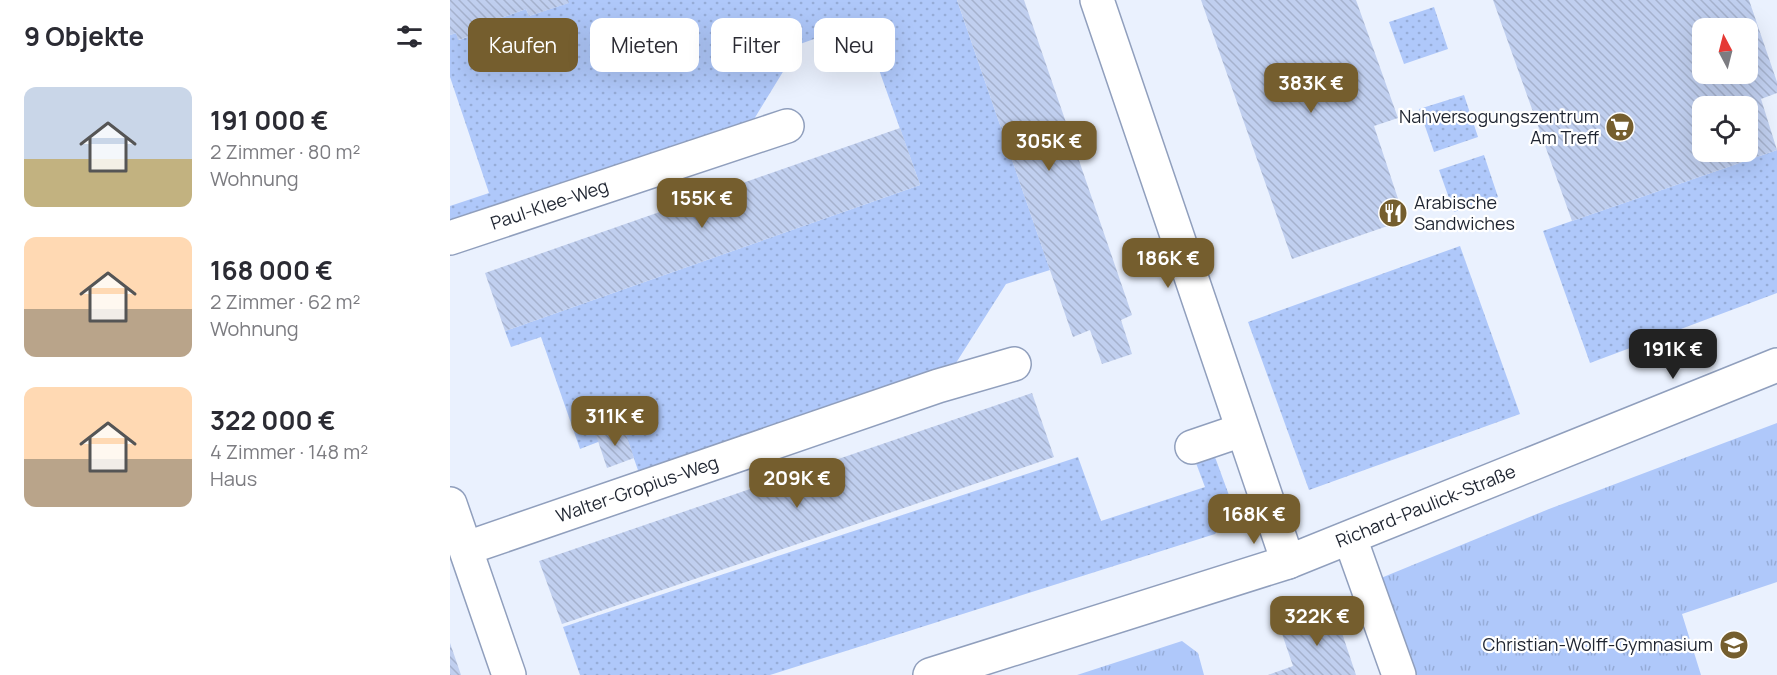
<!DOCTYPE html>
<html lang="de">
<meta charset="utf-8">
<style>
:root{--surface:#fff;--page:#f2f2f3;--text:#2b2b33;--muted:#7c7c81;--accent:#755e2e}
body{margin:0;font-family:Manrope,sans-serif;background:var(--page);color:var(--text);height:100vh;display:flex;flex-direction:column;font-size:22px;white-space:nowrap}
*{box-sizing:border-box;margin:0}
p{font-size:20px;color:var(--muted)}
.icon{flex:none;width:33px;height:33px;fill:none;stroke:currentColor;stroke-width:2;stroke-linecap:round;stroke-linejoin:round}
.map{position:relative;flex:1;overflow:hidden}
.drawer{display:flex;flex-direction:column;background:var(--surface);width:450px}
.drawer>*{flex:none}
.top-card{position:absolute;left:18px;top:18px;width:570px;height:54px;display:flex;gap:12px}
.needle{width:39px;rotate:353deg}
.tools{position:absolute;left:1242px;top:18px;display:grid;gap:12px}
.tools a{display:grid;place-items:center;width:66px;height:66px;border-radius:12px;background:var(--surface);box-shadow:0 6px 24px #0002;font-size:30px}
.price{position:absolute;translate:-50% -51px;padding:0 14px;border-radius:12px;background:var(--accent);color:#fff;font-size:20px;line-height:39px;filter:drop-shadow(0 2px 3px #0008)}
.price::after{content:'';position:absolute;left:50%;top:36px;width:18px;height:14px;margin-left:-9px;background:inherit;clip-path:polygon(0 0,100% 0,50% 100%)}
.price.current{background:#222;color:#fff}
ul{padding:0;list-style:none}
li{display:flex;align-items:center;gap:18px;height:150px;padding:0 24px}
li span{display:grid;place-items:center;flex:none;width:168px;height:120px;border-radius:12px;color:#555}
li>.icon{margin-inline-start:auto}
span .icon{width:72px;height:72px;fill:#fffc;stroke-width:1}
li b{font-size:26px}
h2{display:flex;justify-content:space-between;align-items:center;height:72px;padding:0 24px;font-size:26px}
.tag{padding:0 21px;border-radius:12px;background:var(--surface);box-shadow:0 6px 24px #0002;font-size:21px;line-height:54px}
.tag.current{background:var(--accent);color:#fff}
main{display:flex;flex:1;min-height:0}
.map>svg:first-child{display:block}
.grass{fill:url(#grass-dots)}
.park{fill:url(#park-tufts)}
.building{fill:url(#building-back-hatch);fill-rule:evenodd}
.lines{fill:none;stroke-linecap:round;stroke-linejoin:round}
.minor-casing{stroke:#909fbd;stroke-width:36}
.minor{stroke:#fff;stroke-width:33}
.labels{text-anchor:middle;stroke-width:4.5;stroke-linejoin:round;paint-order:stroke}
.poi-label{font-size:18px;fill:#1f2531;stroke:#fff;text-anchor:end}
.street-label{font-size:18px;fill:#1f2531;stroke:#fff}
</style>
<main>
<section class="drawer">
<h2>9 Objekte<svg class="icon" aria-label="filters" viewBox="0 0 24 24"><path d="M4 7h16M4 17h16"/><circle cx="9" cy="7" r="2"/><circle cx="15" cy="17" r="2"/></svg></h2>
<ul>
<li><span style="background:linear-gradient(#c9d6e8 60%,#c2b280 0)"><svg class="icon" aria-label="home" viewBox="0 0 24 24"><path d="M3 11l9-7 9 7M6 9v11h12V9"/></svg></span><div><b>191 000 €</b><p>2 Zimmer · 80 m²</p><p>Wohnung</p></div></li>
<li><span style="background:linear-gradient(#ffd9b3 60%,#b9a48a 0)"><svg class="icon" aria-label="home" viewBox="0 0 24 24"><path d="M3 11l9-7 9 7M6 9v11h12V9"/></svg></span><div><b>168 000 €</b><p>2 Zimmer · 62 m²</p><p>Wohnung</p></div></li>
<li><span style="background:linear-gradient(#ffd9b3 60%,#b9a48a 0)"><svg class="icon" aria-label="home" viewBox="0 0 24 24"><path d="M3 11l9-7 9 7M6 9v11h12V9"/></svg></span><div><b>322 000 €</b><p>4 Zimmer · 148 m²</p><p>Haus</p></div></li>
</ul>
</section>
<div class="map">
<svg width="1327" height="675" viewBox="0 0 1327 675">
<defs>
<pattern id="grass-dots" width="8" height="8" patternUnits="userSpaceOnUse" patternTransform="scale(1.5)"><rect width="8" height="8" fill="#afc8fa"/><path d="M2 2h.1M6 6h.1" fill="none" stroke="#96acd7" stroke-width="1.8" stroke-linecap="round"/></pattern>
<pattern id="park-tufts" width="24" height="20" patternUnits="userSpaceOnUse" patternTransform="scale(1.5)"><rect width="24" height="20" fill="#afc8fa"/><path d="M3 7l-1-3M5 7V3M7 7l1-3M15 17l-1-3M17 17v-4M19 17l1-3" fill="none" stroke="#96acd7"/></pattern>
<pattern id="building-back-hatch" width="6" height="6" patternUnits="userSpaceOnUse" patternTransform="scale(1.5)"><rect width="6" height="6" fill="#c0cfef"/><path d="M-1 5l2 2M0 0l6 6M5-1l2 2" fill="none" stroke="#a5b2cd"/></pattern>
</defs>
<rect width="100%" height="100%" fill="#eaf1fe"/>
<!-- grass -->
<g class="grass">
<path d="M118,0H507L600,270L556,284L499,374L190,476L173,427L148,442L130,449L91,337L61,347L55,331L470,185L412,22L350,44L298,129L0,229V206L39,193L0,77V35L6,33L9,40L50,26L48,19L76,9L79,16L118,3Z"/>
<path d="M984,7L998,49L954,64L939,22Z"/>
<path d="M1014,95L1028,137L984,152L969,109Z"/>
<path d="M1327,150V293L1140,363L1093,231Z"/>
<path d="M1034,155L1048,197L1004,212L989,170Z"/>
<path d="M1010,246L1070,414L859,490L798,322Z"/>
<path d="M628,457L651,521L755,487L746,463L765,457L780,498L778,517L765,534L320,675H130L113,627Z"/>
</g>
<!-- park -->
<g class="park">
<path d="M1327,423V582L1232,614L1251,675H964L931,578L1099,509Z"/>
<path d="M732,641L748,653L754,675H627Z"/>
</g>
<!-- building -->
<g class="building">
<path d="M0,0H118L119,3L79,16L76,9L48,19L50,26L8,40L6,33L0,35Z"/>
<path d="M507,0H574L682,315L671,320L682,354L652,364L640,330L623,337Z"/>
<path d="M751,0H906L948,118L924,126L955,220L842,259Z"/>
<path d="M1043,0H1299L1327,82V93L1311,99L1327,150L1122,221ZM1252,28H1298V74H1252ZM1252,106H1298V152H1252Z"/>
<path d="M450,128L470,185L55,331L35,273Z"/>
<path d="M582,393L604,457L112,624L89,561Z"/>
<path d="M173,426L184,458L157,468L146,435Z"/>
<path d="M884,609L906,675H818L843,666L830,628Z"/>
<path d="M0,643L11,675H0Z"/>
</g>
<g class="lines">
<!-- minor casing -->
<g class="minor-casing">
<g id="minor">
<path d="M647,0L838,562"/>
<path id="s1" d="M0,238L337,126"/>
<path d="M742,447L792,430"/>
<path d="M0,504L59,675"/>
<path d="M900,538L949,675"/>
<path id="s2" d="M17,548L488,386L564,364"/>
<path id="s3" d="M480,675L838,562L1327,365"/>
</g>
</g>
<!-- minor -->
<use href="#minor" class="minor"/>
</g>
<!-- icons -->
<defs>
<g id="supermarket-disc" transform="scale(1.5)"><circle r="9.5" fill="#755e2e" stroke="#fff"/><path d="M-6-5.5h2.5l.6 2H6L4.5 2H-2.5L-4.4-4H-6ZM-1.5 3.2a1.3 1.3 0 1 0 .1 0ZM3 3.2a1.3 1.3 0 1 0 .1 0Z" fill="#fff"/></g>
<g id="restaurant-disc" transform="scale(1.5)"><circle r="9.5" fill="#755e2e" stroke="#fff"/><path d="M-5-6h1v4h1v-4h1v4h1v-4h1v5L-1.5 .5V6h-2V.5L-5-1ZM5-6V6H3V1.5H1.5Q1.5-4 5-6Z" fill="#fff"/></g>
<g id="school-disc" transform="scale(1.5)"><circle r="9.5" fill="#755e2e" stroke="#fff"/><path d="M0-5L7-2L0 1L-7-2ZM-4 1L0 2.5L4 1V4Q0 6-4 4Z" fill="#fff"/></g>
</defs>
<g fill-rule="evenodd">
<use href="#supermarket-disc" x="1170" y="127"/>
<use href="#restaurant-disc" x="943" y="213"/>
<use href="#school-disc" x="1284" y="645"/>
</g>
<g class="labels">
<!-- poi labels -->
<g class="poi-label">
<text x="1149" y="123">Nahversogungszentrum<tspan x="1149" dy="21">Am Treff</tspan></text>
<text x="964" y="209" text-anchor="start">Arabische<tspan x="964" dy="21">Sandwiches</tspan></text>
<text x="1263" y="651">Christian-Wolff-Gymnasium</text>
</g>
<!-- street labels -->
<g class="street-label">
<text dy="6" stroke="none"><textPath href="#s1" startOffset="105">Paul-Klee-Weg</textPath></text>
<text dy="6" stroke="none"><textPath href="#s2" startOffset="180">Walter-Gropius-Weg</textPath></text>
<text dy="6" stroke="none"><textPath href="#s3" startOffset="524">Richard-Paulick-Straße</textPath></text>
</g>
</g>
</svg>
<div class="tools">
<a><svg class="needle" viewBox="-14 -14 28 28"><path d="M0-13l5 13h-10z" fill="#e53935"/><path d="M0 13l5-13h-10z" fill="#7c7c81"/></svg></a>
<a><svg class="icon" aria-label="locate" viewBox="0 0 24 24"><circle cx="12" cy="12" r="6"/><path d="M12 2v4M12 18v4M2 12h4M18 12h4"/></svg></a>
</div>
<b class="price" style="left:861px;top:114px">383K €</b>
<b class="price" style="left:599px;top:172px">305K €</b>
<b class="price" style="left:252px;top:229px">155K €</b>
<b class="price" style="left:718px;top:289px">186K €</b>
<b class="price current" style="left:1223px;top:380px">191K €</b>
<b class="price" style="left:165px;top:447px">311K €</b>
<b class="price" style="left:347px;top:509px">209K €</b>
<b class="price" style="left:804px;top:545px">168K €</b>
<b class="price" style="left:867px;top:647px">322K €</b>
<div class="top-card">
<a class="tag current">Kaufen</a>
<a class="tag">Mieten</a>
<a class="tag">Filter</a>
<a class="tag">Neu</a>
</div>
</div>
</main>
